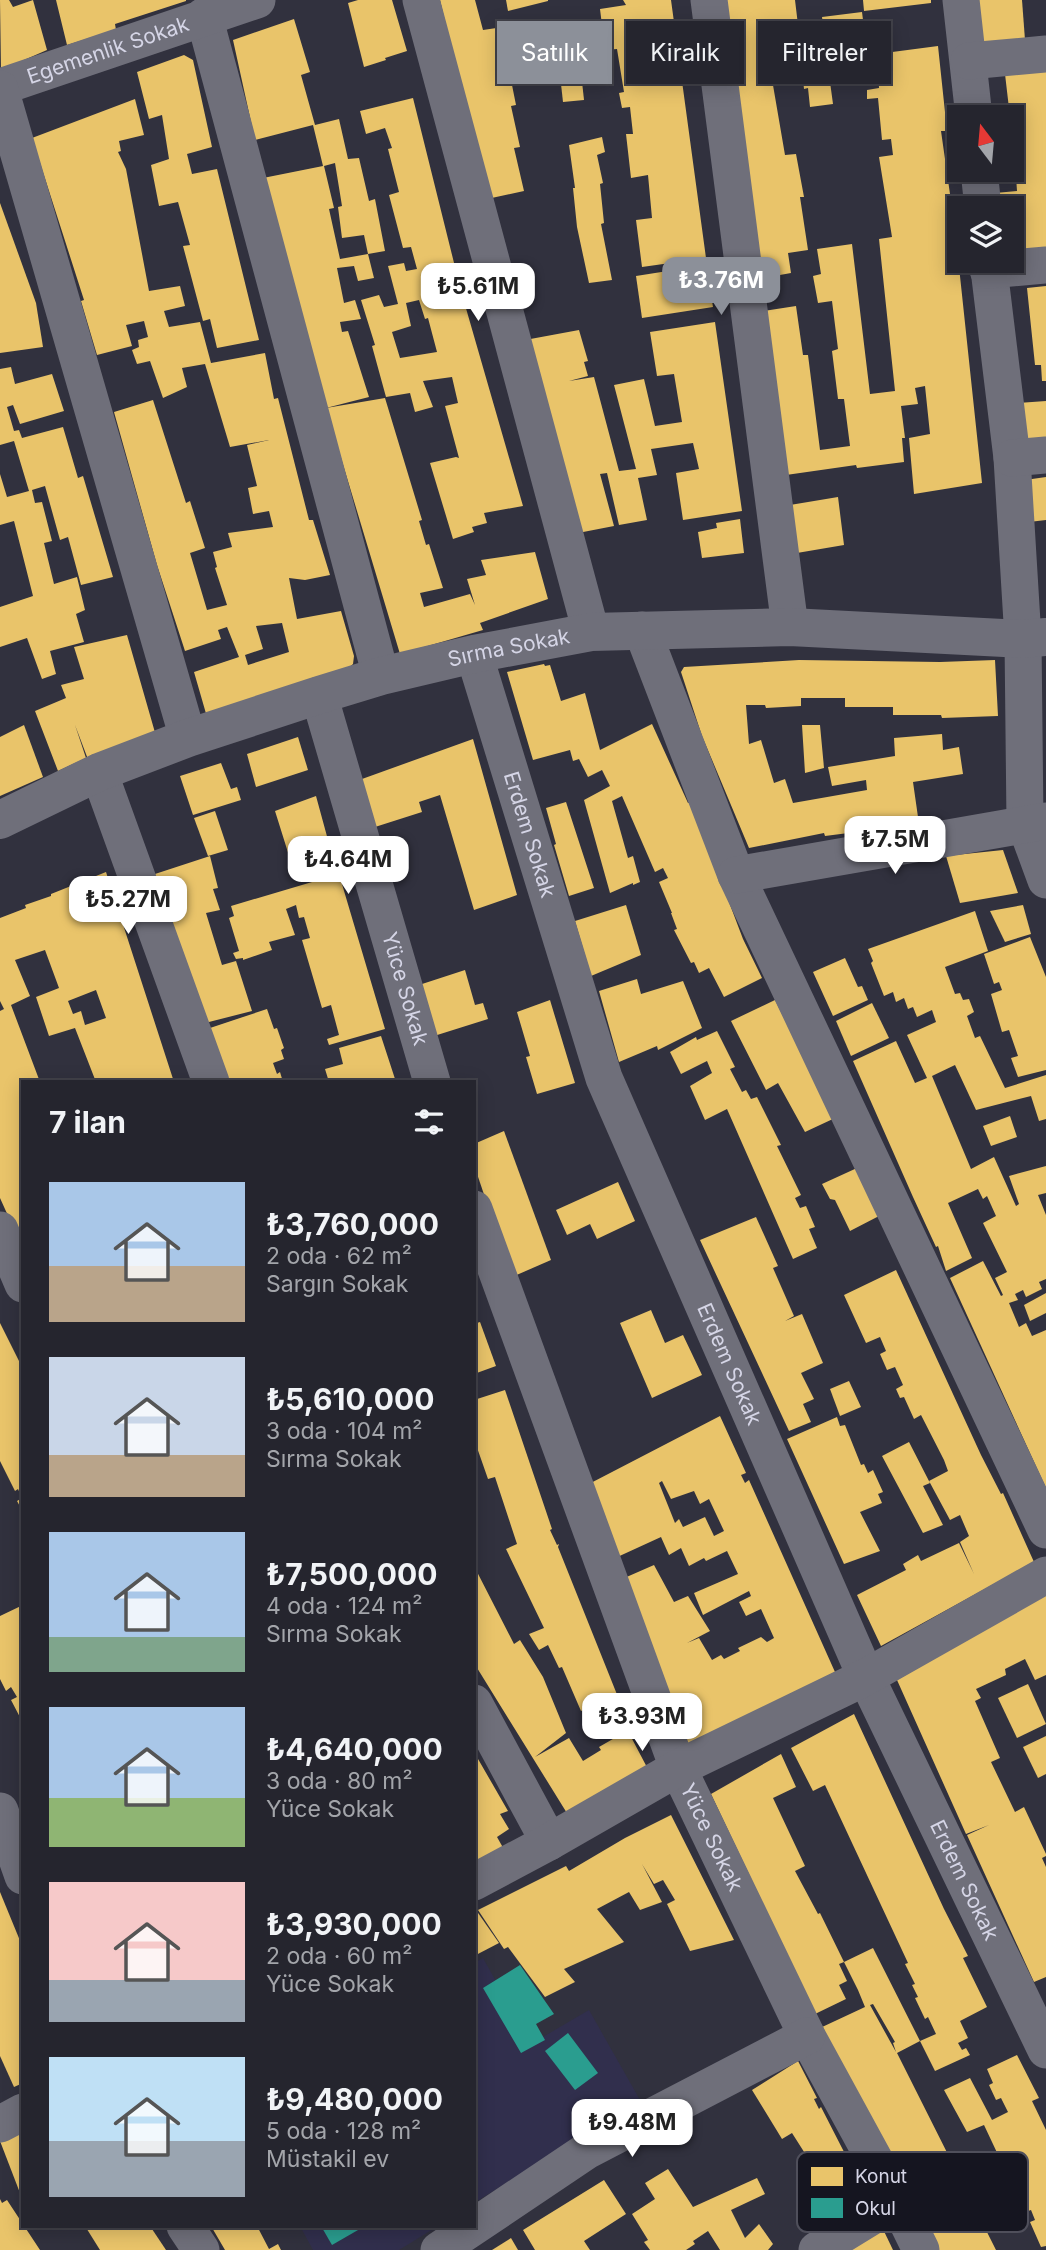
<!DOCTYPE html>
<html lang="tr">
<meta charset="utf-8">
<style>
:root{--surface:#25252e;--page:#31313a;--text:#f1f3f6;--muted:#a3a5aa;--line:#42424a;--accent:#8c9099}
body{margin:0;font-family:Inter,sans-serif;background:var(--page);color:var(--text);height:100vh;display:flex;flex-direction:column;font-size:26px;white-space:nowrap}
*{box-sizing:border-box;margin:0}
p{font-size:23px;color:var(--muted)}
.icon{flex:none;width:38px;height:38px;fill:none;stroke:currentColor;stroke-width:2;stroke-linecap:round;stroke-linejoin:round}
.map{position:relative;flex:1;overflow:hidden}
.drawer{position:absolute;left:21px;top:1080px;width:455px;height:1148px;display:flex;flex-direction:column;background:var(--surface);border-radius:0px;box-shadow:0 4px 18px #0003,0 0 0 2px var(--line)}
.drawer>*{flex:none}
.top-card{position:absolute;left:497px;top:21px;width:443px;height:63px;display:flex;gap:14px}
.needle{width:46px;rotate:344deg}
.tools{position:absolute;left:947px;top:105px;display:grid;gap:14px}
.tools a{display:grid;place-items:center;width:77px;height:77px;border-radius:0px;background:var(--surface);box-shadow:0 4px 18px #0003,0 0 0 2px var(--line);font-size:35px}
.price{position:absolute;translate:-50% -60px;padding:0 16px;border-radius:14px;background:#fff;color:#222;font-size:23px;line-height:46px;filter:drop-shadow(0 2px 4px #0008)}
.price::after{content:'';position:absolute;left:50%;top:42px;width:21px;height:16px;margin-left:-10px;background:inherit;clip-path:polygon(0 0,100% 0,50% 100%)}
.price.active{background:var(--accent);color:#fff}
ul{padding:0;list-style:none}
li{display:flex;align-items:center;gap:21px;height:175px;padding:0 28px}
li span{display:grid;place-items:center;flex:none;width:196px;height:140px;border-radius:0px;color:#555}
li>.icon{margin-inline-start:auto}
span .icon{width:84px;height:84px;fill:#fffc;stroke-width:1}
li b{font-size:30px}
h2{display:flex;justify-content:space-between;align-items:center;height:84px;padding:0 28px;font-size:30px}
.tag{padding:0 24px;border-radius:0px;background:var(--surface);box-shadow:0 4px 18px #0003,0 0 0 2px var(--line);font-size:24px;line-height:63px}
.tag.active{background:var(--accent);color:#fff}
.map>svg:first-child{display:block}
.built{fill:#312f4d}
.homes{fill:#e9c46a;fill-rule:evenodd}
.schools{fill:#2a9d8f}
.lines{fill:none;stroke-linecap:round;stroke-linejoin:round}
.street{stroke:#6f6f7a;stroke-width:37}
.secondary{stroke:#6f6f7a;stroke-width:38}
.labels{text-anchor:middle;stroke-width:7;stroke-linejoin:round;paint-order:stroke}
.street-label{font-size:21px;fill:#d5d5e6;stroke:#151520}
.key{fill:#151520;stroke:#4f4f5b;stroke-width:2}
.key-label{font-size:19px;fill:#d5d5e6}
</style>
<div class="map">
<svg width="1046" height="2250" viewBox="0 0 1046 2250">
<rect width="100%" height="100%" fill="#31313e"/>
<!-- built -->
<g class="built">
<path d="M483,1958L531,2044L589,2010L640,2100L474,2203V1963Z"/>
<path d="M300,2226H438L399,2250H313Z"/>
</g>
<!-- homes -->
<g class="homes">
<path d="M0,0H9L13,7L33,0L47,50L1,70Z"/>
<path d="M56,0H186V1L115,24L116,30L67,45Z"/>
<path d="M358,0H392L407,51L385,58L386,60L364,67L348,3Z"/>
<path d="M440,0H475L483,30L510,26L518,64L505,66L507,76L510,75L516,105L511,106L520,147L514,148L524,191L487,199Z"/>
<path d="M506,0H548V1L508,11Z"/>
<path d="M623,0H671L706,258L642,267L636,220L652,218L648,175L631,178L626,134H633L630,107L622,108L619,93L624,92L617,49L605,50L600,9L626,5Z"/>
<path d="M712,0H795L801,50L768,56L785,155L796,154L804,197H800L808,250L788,253L791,273L752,280Z"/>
<path d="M863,0H931V3L864,11Z"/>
<path d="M975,0H1022L1025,40L980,43Z"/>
<path d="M862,12L865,36L872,35L874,55L828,60L822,17Z"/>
<path d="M294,19L310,72L301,75L315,125L339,119L348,159L359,158L369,201L375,199L385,251L368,254L364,235L342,238L338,207L342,206L335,163L324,166L334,208L329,209L340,259L368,254L374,278L358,281L354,266L337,268L344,303L355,300L361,319L340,322L342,332L348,331L369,397L326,408L263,178L323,166L313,125L255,140L233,40Z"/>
<path d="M938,46L947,131H941L955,229L982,483L914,494L909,438L930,434L925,386L915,388L918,404L901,406L905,438H902L904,462L857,468L856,465L779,476L757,312L796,306L803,355H808L820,450L850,446L844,399H838L832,351L838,349L832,301L818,303L813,276L821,274L817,249L852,244L870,394L895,391L879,239L892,237L879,157L893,155L891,139L882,140L878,98L867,99V90L879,88L877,54Z"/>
<path d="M579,54L584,100L563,102L558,57Z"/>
<path d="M184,55L193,60L212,147L187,154L192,174L217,169L259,340L217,348L210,319L203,321L183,246L190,245L178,202L159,206L151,165L169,159L162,115L149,119L137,72Z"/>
<path d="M828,67L833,104L810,107L808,88L804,89L803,79H808L807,69Z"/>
<path d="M1046,71V248L1012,251V208H997L995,193L1017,191L1012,117H1010L1005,74Z"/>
<path d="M413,98L461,291L523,506L484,513L487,523L472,527L474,532L453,539L430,463L456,457L459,458L445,406L458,403L452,377L423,381L433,407L415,412L410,393L386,397L372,346L375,345L361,300L379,295L384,307L398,304L388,266L404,263L406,271L417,269L411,247L403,248L389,195L399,192L388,149L392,148L385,128L366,134L360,111ZM419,300L425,319L428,318L437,352L400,358L392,332L411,326L406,303Z"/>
<path d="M135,99L144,135L119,141L121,151L118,152L126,169L149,291L180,286L185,306L164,311L169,327L200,322L211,363L265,353L274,399L278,398L309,520H313L330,575L305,580L289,578L297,619L341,611L354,656L353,664L346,670L207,717L194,672L239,657L227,627L218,630L221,639L185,651L157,565L114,412L153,400L186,503L190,501L205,548L190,553L207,610L227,605L215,568L217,567L213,552L232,547L228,533L273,527L269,511L253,514L248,488L257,486L247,445L269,440L230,447L205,364L182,368L187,387L163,398L150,361L137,364L132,350L139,347L138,340L148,337L144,321L126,325L132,346L97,355L81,301L84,300L32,138ZM282,623L289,652L248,665L245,655L263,649L256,626Z"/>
<path d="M602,137L605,152L597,155L603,183L600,184L604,223L601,224L612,280L589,283L577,227L573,188H575L569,145Z"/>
<path d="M0,203L36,303L43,347L0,353Z"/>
<path d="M706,265L713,307L642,318L636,276Z"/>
<path d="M1046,286V381H1042L1041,365H1035L1027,288Z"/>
<path d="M715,322L742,511L683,520L676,473L699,469L693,443L651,449L657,475L638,478L647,520L619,525L607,473L600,474L614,526L578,533L525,340L579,330L588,361L584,362L588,376L569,381L594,377L619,471L636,469L614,385L644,379L655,426L682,422L674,374L657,376L650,332Z"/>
<path d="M11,367L15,384L52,374L64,411L20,424L13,405L7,407L14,431L19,430L22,438L63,427L78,478L83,476L113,577L81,585L68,537L60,540L45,486L32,490L35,503L42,502L52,541L44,543L54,584L77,577L85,610L76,614L84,642L50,651L56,674L42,679L27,638L0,647V607L33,596L14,521L0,525V474L7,497L29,491L14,441L0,445V369Z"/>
<path d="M385,398L422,520L419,521L426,545L429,544L443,588L420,593L424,607L470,594L475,605L467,579L486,575L481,560L535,552L548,599L480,623L483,630L400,654L326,408Z"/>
<path d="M1046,401V446L1021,448L1018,403Z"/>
<path d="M1046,477V520L1029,522L1025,480Z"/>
<path d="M838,497L844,545L791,554L784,506Z"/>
<path d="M740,519L744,553L702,558L698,532L717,528L716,523Z"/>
<path d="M127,635L156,736L89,762L75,725L86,758L58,771L35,711L66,698L61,685L84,679L74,647Z"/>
<path d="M799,660L940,662L995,660L998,716L942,718L941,715H893V707H845V698H801V706L766,708L765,705H746L749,744L761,740L774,783L785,779L793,803L867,790L866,780L832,786L828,767L895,756L894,738L942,734L943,750L959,747L963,774L913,782L919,824L825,836L824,833L749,848L702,736L681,672L684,667Z"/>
<path d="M544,664L545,666L550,665L561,701L585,693L600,750L652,724L688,803L691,802L743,939L762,978L724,997L709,968L699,973L694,962L691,963L674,930L677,929L671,913H672L659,882L668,878L663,868L655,872L622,796L612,801L628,858L633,856L640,882L633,885V883L610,893L584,800L610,786L602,770L588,777L579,759L573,761L570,750L533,760L507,672Z"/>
<path d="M24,725L43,777L0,796V737Z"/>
<path d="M802,725H820L824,768L805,773Z"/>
<path d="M298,737L308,770L256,787L247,754Z"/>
<path d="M473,739L517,895L474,910L440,795L419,802L422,812L375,827L362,779Z"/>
<path d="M221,763L231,789L237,787L241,800L193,815L180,776Z"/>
<path d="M316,796L337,873L308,882L301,859L291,862L275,811Z"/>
<path d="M566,802L594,888L569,896L554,845L556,844L546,808Z"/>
<path d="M215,811L228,850L208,856L194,818Z"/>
<path d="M1003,850L1018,893L960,903L946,856Z"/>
<path d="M210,856L218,888L213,889L220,910L206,913L222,965L236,961L252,1011L205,1023L155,874Z"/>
<path d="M106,872L174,1082H96L75,1028L49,1036L36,997L59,988L45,950L15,960L30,996L11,1005L40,1082H23V1249L0,1198V1011L4,1009L0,1001V918L26,908L25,905L51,896V894ZM96,990L106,1018L85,1025L81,1011L73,1014L68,1001Z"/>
<path d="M339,874L385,1029L329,1045L327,1039L339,1035L331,1005L322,1008L302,940L310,938L304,917L299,918L296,905L286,909L295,935L269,942L272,950L243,960V958L236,959L233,953L239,951L229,918L234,916L231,906Z"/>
<path d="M626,905L641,955L591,976L575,921Z"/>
<path d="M1023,905L1031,934L1005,942L990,911Z"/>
<path d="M975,911L988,951L945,967L955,994L960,993L963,1000L969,999L974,1012L967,1016L975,1038L980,1036L1005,1088L1046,1075V1119L1039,1121L1031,1096L976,1110L955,1065L932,1076L971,1169L994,1157L1016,1206L1019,1204L1009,1176L1046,1166V1193L1038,1195L1046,1215V1279L1039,1282L1042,1289L1026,1297L1023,1290L1015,1294L1018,1300L1009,1303L1019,1327L1026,1323L1032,1336L1046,1330V1488L950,1278L983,1261L1001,1296L1003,1295L995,1278L1007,1272L983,1223L996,1216L987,1196L983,1199L978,1189L948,1203L972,1258L946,1271L938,1246L936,1247L913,1197L853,1061L896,1041L915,1083L927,1078L907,1035L936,1022L932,1010L917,1017L913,1007L908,1009L904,998L896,1002L893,992L884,996L871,963L873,961L868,949Z"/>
<path d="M1030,937L1046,977V1070L1018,1077L1011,1058L1018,1056L1009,1030L1002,1032L991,994L1002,990L999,982L994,984L984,954Z"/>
<path d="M845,958L858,987L862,986L868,1000L833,1016L813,972Z"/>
<path d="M465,970L475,1005L483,1003L488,1019L434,1036L419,985Z"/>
<path d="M637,979L641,994L683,981L702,1028L658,1050L657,1046L619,1062L599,991Z"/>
<path d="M550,1000L575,1083L537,1094L526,1057L530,1056L517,1012Z"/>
<path d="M775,1000L835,1118L805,1132L778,1083L766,1090L731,1021Z"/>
<path d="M872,1003L889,1038L851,1056L836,1021Z"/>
<path d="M267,1009L274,1029L277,1028L284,1048L281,1050L284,1059L273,1063L277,1074L280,1072L283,1082H224L207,1029Z"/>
<path d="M717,1031L735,1067L730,1069L742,1092L746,1090L751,1099L757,1097L781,1145L777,1146L801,1195L795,1198L800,1208L806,1206L815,1227L809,1229L817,1248L793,1259L727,1109L705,1120L690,1086L712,1073L707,1061L681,1074L670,1052L696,1037L697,1040Z"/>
<path d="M381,1036L396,1082H329L325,1069L343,1064L339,1048Z"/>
<path d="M1010,1116L1017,1137L991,1146L983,1126Z"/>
<path d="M504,1131L551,1260L512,1277L474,1165V1144Z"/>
<path d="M857,1168L879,1216L850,1231L835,1200L830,1199L822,1184Z"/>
<path d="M618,1182L635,1221L597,1239L590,1224L567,1235L556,1210Z"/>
<path d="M756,1217L778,1266L773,1268L794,1316L785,1321L802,1314L823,1363L801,1373L814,1399L803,1404L811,1422L789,1431L700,1240Z"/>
<path d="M896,1270L981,1455L1001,1494L1003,1493L1034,1562L881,1646L857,1595L906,1570L903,1564L918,1555L921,1561L959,1543L974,1574L960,1542L969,1536L960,1515L950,1520L929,1481L948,1471L944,1460L921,1415L914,1419L904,1397L900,1398L896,1389L903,1385L895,1367L887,1370L880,1354L886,1351L880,1337L866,1343L844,1295Z"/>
<path d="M1046,1293V1313L1030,1321L1024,1305Z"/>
<path d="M651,1310L665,1343L683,1335L702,1375L652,1398L620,1323Z"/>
<path d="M480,1322L496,1366L474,1374V1324Z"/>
<path d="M0,1323L23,1369V1512L17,1501L22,1498L18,1489L15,1491L0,1461Z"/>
<path d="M849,1381L861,1407L840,1416L830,1389Z"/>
<path d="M505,1390L552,1529L550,1530L557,1545L559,1544L558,1547L626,1717L597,1732L585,1709L581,1711L562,1667L559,1668L548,1645L539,1650L529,1634L544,1628L506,1549L517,1544L495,1477L488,1479L474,1439V1400Z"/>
<path d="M720,1416L746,1473L741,1475L745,1483L749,1480L835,1672L688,1750L622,1579L654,1565L674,1602L688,1596L710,1631L687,1643L699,1638L712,1660L721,1655L724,1659L740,1651L738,1648L761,1637L767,1642L774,1638L761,1609L746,1616L739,1602L751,1596L749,1591L703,1615L694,1593L738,1574L727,1551L706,1561L704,1558L689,1566L681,1548L669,1555L661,1537L613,1559L585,1486ZM662,1481L671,1499L694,1491L700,1504L709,1499L724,1531L714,1536L705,1517L683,1527L679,1519L675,1523L659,1483Z"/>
<path d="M837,1417L840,1426L845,1425L861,1465L864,1464L868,1473L873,1470L883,1492L878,1494L882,1503L860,1512L880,1551L844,1564L787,1439Z"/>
<path d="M909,1442L930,1483L923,1486L943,1525L923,1533L882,1456Z"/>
<path d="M474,1566L514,1644L520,1640L543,1677L566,1733L535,1757L569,1738L583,1761L601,1750L599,1747L625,1732L627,1736L630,1735L650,1773L570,1818L474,1663Z"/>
<path d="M1046,1593V1675L1035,1680L1025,1659L1005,1669L1006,1675L976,1689L981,1698L975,1701L1000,1758L991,1762L1015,1812L1024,1807L1046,1854V1856L1042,1858L1046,1867V1977L1034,1982L967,1835L989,1825L966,1834L897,1680Z"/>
<path d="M23,1605V1723L11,1700L17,1697L11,1687L6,1691L0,1679V1616Z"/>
<path d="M1028,1684L1046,1724L1017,1738L998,1698Z"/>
<path d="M854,1714L944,1909L968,1956L963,1958L987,2007L960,2021L968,2038L958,2043L962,2050L966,2048L970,2055L935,2071L920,2041L897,2053L996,2250H936L820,2028L865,2007L858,1990L844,1962L839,1964L847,1981L839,1985L846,1999L815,2014L711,1794L781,1754L796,1787L773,1798L805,1866L795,1871L818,1914L820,1913L844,1962L873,1948L920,2041L936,2034L928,2017L925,2019L915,1998L918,1997L912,1985L915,1984L905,1964L908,1963L825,1785L813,1791L791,1748ZM873,2004L895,2042L893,2043L896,2052L870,2005Z"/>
<path d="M1046,1736V1774L1038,1778L1023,1747Z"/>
<path d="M474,1752L508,1811L500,1814L509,1829L497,1837L506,1853L474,1870Z"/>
<path d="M671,1815L734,1940L690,1951L667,1904L675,1900L663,1880L654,1884L642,1864L662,1902L640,1910L629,1892L597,1909L624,1942L564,1969L575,1982L545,1997L508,1947L504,1949L478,1910L566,1866L569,1871L625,1838Z"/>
<path d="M0,1892L23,1948V2083L14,2087L0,2056Z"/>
<path d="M476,1910L499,1943L474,1956V1911Z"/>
<path d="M1017,2055L1039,2098L1032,2101L1046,2130V2246L1041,2247L1030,2222L1035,2220L1031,2210L1025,2212L984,2125L967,2132L944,2090L970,2078L992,2120L1008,2112L1001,2098L996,2100L989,2085L993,2083L987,2069Z"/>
<path d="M798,2061L817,2098L814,2099L819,2109L821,2107L863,2189L833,2204L821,2181L813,2185L802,2157L806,2155L792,2133L782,2139L752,2090Z"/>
<path d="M23,2127V2191L20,2193L0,2141Z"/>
<path d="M668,2169L693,2207L757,2178L765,2194L731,2210L745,2238L759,2224L773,2244L768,2250H720L708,2231L693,2241L695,2244L686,2250H650L644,2242L648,2240L632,2214L655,2199L645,2183Z"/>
<path d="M604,2180L626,2214L584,2241L590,2250H535L523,2230Z"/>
<path d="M0,2199L2,2203L7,2200L40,2250H0Z"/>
<path d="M881,2225L893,2250H845Z"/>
<path d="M85,2226H150L166,2250H100Z"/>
<path d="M211,2226H257L269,2249L278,2244L281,2250H225Z"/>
<path d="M511,2238L518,2250H492Z"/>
</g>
<!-- schools -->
<g class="schools">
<path d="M520,1965L554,2014L536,2024L545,2040L521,2053L483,1988Z"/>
<path d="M568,2033L598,2073L575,2090L545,2051Z"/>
<path d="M321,2226H365L332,2245Z"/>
</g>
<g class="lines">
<!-- street -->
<g class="street">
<path d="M421,0L591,632"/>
<path d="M709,0L790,627"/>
<path d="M961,0L974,117"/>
<path d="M204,16L381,676"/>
<path d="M969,61L1046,54"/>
<path id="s1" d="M0,87L257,0"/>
<path d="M0,89L188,738"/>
<path d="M979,170L983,208"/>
<path d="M988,261L1012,458L1023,639L1025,823L1046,880"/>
<path d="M988,270L1046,265"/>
<path d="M1012,458L1046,455"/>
<path d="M642,630L736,875L1046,1530"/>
<path id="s2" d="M474,654L604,1078L866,1677L1046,2050"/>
<path id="s3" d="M319,695L432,1082"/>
<path d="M99,772L211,1082"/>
<path d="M736,875L1046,821"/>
<path id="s4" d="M474,1209L678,1768L807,2036L897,2201L921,2250"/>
<path d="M0,1230L23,1284"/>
<path d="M474,1703L549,1842"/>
<path d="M0,1811L23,1876"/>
<path d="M474,1882L549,1842L678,1768L866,1677L1046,1575"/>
<path d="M0,2124L23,2112"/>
<path d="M185,2226L201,2250"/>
<path d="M439,2250L588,2150L807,2036"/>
<path d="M817,2250L897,2201"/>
</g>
<!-- secondary -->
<path class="secondary" id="s5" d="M0,820L99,772L188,738L319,695L381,676L474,654L591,632L790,627L1023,639L1046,637"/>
</g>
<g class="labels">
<!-- street labels -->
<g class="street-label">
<text dy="7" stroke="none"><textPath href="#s1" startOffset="114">Egemenlik Sokak</textPath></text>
<text dy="7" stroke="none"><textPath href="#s5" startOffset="539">Sırma Sokak</textPath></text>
<text dy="7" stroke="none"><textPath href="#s2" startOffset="189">Erdem Sokak</textPath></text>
<text dy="7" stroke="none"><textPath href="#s3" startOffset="306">Yüce Sokak</textPath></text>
<text dy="7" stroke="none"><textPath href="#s2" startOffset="756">Erdem Sokak</textPath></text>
<text dy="7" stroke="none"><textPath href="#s4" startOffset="672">Yüce Sokak</textPath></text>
<text dy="7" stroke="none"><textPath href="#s2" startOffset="1323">Erdem Sokak</textPath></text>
</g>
</g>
<!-- legend -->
<rect x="797" y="2152" width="231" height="80" rx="10" class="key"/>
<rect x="811" y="2167" width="32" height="19" fill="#e9c46a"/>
<rect x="811" y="2198" width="32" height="20" fill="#2a9d8f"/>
<g class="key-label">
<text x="855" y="2183">Konut</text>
<text x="855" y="2215">Okul</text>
</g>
</svg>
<div class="tools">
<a><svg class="needle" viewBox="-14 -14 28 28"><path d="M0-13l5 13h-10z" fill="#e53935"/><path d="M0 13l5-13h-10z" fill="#a3a5aa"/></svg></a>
<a><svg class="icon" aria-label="layers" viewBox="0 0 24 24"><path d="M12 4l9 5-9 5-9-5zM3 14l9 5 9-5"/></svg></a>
</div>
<b class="price active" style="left:721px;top:317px">₺3.76M</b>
<b class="price" style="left:478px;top:323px">₺5.61M</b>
<b class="price" style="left:895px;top:876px">₺7.5M</b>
<b class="price" style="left:348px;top:896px">₺4.64M</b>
<b class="price" style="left:128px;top:936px">₺5.27M</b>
<b class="price" style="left:642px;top:1753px">₺3.93M</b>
<b class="price" style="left:632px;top:2159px">₺9.48M</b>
<div class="top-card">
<a class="tag active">Satılık</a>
<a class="tag">Kiralık</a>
<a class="tag">Filtreler</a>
</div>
<section class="drawer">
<h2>7 ilan<svg class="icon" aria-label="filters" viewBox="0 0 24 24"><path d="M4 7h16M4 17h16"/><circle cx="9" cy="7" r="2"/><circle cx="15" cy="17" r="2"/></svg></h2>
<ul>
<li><span style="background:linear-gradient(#a9c7e8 60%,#b9a48a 0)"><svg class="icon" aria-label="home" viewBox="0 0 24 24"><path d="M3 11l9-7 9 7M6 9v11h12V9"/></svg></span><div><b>₺3,760,000</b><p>2 oda · 62 m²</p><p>Sargın Sokak</p></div></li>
<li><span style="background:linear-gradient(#c9d6e8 70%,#b9a48a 0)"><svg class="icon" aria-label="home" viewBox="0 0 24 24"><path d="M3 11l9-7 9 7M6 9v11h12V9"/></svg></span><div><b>₺5,610,000</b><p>3 oda · 104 m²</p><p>Sırma Sokak</p></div></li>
<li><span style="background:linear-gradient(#a9c7e8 75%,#7fa58c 0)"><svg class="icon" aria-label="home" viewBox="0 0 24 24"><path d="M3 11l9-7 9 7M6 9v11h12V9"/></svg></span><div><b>₺7,500,000</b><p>4 oda · 124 m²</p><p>Sırma Sokak</p></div></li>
<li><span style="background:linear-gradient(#a9c7e8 65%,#8fb573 0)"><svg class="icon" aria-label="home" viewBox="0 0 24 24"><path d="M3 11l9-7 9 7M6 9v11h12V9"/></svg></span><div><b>₺4,640,000</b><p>3 oda · 80 m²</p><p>Yüce Sokak</p></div></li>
<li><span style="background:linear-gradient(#f6c9c9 70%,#9aa5b1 0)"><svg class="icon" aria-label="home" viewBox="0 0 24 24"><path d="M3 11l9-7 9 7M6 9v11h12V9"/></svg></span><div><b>₺3,930,000</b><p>2 oda · 60 m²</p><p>Yüce Sokak</p></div></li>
<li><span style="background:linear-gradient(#bfe0f5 60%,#9aa5b1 0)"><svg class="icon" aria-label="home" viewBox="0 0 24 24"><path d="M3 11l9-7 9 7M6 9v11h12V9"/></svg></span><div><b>₺9,480,000</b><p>5 oda · 128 m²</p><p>Müstakil ev</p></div></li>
</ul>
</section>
</div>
